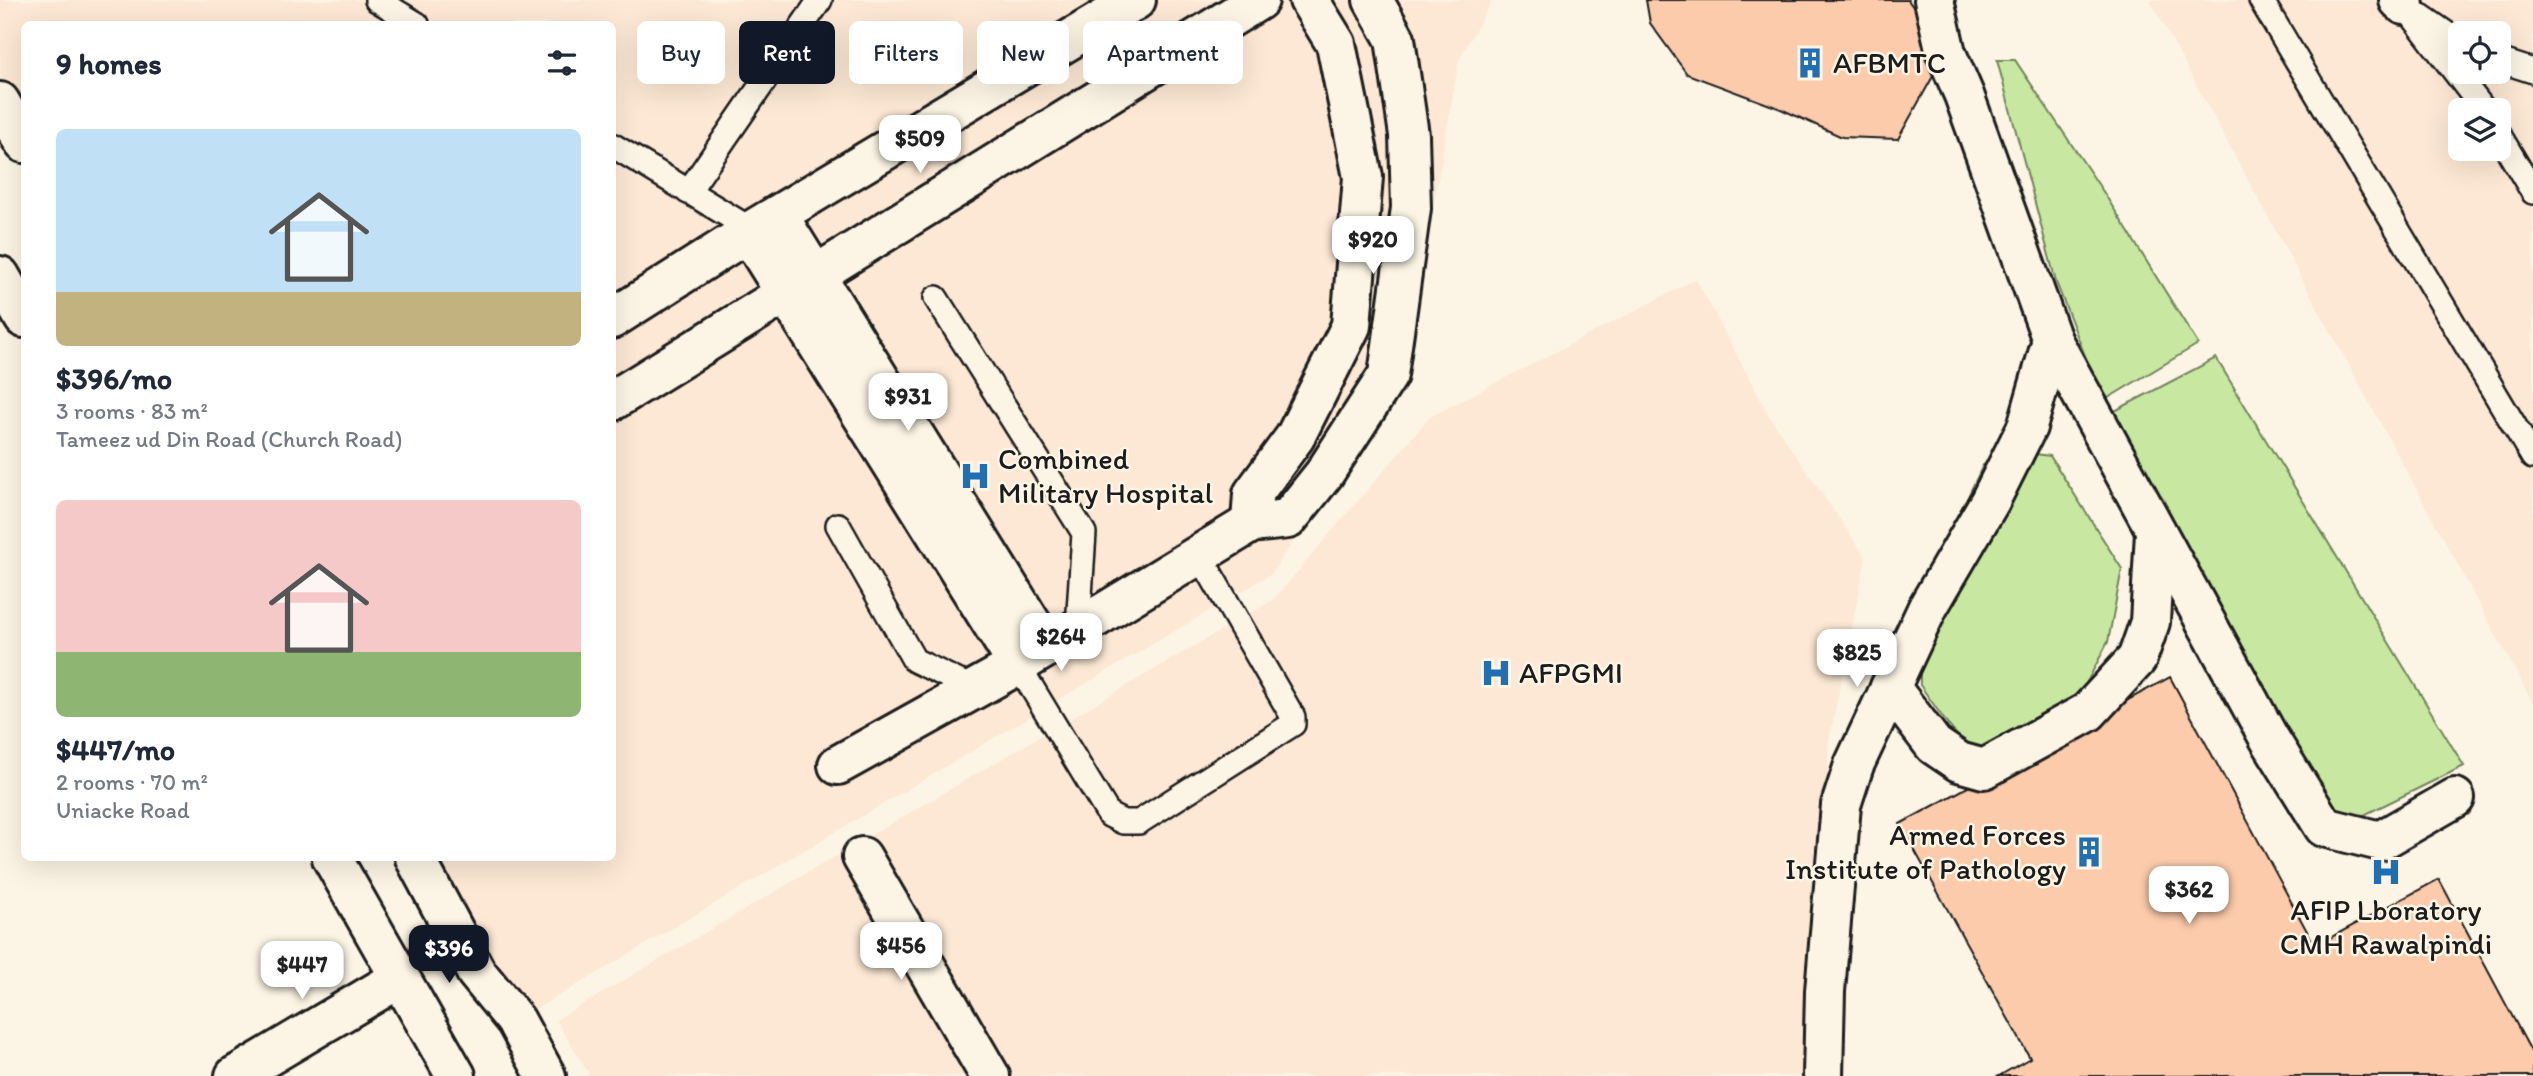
<!DOCTYPE html>
<meta charset="utf-8">
<style>
:root{--surface:#fff;--page:#f2f2f3;--text:#1f2937;--muted:#747a83;--accent:#111827}
body{margin:0;font-family:Itim,sans-serif;background:var(--page);color:var(--text);height:100vh;display:flex;flex-direction:column;font-size:26px;white-space:nowrap}
*{box-sizing:border-box;margin:0}
p{font-size:23px;color:var(--muted)}
.icon{flex:none;width:38px;height:38px;fill:none;stroke:currentColor;stroke-width:2;stroke-linecap:round;stroke-linejoin:round}
.map{position:relative;flex:1;overflow:hidden}
.panel{position:absolute;left:21px;top:21px;width:595px;height:840px;display:flex;flex-direction:column;background:var(--surface);border-radius:10px;box-shadow:0 7px 28px #0002}
.panel>*{flex:none}
.hud{position:absolute;left:637px;top:21px;width:665px;height:63px;display:flex;gap:14px}
.buttons{position:absolute;left:2448px;top:21px;display:grid;gap:14px}
.buttons a{display:grid;place-items:center;width:63px;height:63px;border-radius:10px;background:var(--surface);box-shadow:0 7px 28px #0002;font-size:35px}
.price{position:absolute;translate:-50% -60px;padding:0 16px;border-radius:14px;background:#fff;color:#222;font-size:23px;line-height:46px;filter:drop-shadow(0 2px 4px #0008)}
.price::after{content:'';position:absolute;left:50%;top:42px;width:21px;height:16px;margin-left:-10px;background:inherit;clip-path:polygon(0 0,100% 0,50% 100%)}
.price.active{background:var(--accent);color:#fff}
ul{padding:0;list-style:none}
li{display:grid;align-content:center;gap:14px;height:371px;padding:0 35px}
li span{display:grid;place-items:center;height:217px;border-radius:10px;color:#555}
li>.icon{margin-inline-start:auto}
span .icon{width:126px;height:126px;fill:#fffc;stroke-width:1}
li b{font-size:30px}
h2{display:flex;justify-content:space-between;align-items:center;height:84px;padding:0 35px;font-size:30px}
.pill{padding:0 24px;border-radius:10px;background:var(--surface);box-shadow:0 7px 28px #0002;font-size:24px;line-height:63px}
.pill.active{background:var(--accent);color:#fff}
.map>svg:first-child{display:block}
.built{fill:#fce8d4;fill-rule:evenodd}
.green{fill:#c8e8a1;stroke:#72825e;stroke-width:2}
.building{fill:#fbcbab;stroke:#1c1c1c;stroke-width:2}
.lines{fill:none;stroke-linecap:round;stroke-linejoin:round}
.lane-casing{stroke:#1c1c1c;stroke-width:28}
.street-casing{stroke:#1c1c1c;stroke-width:44}
.secondary-casing{stroke:#1c1c1c;stroke-width:44}
.lane{stroke:#fcf5e5;stroke-width:23}
.street{stroke:#fcf5e5;stroke-width:38}
.secondary{stroke:#fcf5e5;stroke-width:38}
.labels{text-anchor:middle;stroke-width:5;stroke-linejoin:round;paint-order:stroke}
.poi-label{font-size:30px;fill:#1c1c1c;stroke:#fcf5e5;text-anchor:start}
</style>
<div class="map">
<svg width="2533" height="1076" viewBox="0 0 2533 1076">
<rect width="100%" height="100%" fill="#fcf5e5"/>
<filter id="ink" filterUnits="userSpaceOnUse"><feTurbulence type="fractalNoise" baseFrequency=".0143" numOctaves="2"/><feDisplacementMap in="SourceGraphic" scale="14" xChannelSelector="R" yChannelSelector="G"/><feConvolveMatrix kernelMatrix="1 2 1 2 8 2 1 2 1" color-interpolation-filters="sRGB"/></filter>
<g filter="url(#ink)">
<!-- built -->
<g class="built">
<path d="M0,0H1492L1459,60L1403,379L1271,574L516,1021L424,858H612V24H24V151L0,108Z"/>
<path d="M2150,0H2533V703ZM2460,33H2499V72H2460ZM2460,110H2499V149H2460Z"/>
<path d="M1696,279L1771,419L1866,558L1828,746L1827,959L1820,1076H590L556,1020L1273,600L1430,417Z"/>
</g>
<!-- green -->
<g class="green">
<path d="M1997,60H2015L2104,193L2198,344L2103,401L2056,282Z"/>
<path d="M2216,358L2464,766L2358,818L2334,812L2107,415Z"/>
<path d="M2013,451L2050,456L2122,569L2108,642L2077,701L1993,754L1967,746L1948,725L1920,685V636L1961,511L1983,465Z"/>
</g>
<!-- building -->
<g class="building">
<path d="M1646,0H1908L1946,53L1898,139L1842,137L1781,109L1687,74L1650,23Z"/>
<path d="M2170,677L2315,946L2439,879L2533,1055V1076H1999L2030,1058L1900,824Z"/>
</g>
<g class="lines">
<!-- lane casing -->
<g class="lane-casing">
<g id="lane">
<path d="M377,0L417,24"/>
<path d="M2261,0L2533,457"/>
<path d="M2404,5L2484,110"/>
<path d="M2421,16L2460,43"/>
<path d="M2499,60L2533,71"/>
<path d="M2499,135L2533,192"/>
<path d="M612,145L752,230"/>
<path d="M688,192L820,0"/>
<path d="M936,298L1084,533L1078,627"/>
<path d="M838,525L914,660L974,689"/>
<path d="M1018,665L1109,815L1123,822H1139L1293,724V717L1199,554"/>
</g>
</g>
<!-- street casing -->
<g class="street-casing">
<g id="street">
<path d="M1934,0L1946,53L1964,95L2052,340L2269,738L2324,827L2380,841L2455,798"/>
<path d="M2399,0L2404,5"/>
<path d="M778,215L1046,647"/>
<path d="M748,233L1018,665"/>
<path d="M612,319L752,230L1136,0"/>
<path d="M612,401L1259,0"/>
<path d="M1251,523L1253,494L1295,437L1351,326L1363,177L1336,44L1309,0"/>
<path d="M1890,687L1934,745L1959,762L1984,769L2088,712L2137,659L2150,622L2155,532"/>
<path d="M838,765L1018,665L1251,523L1288,519L1324,474L1388,375L1411,208L1409,135L1395,39L1373,0"/>
<path d="M862,857L990,1076"/>
<path d="M235,1076L400,978"/>
<path d="M1823,1076L1825,991L1841,805L1854,765L1928,607L1990,501L2027,427L2052,340"/>
</g>
</g>
<!-- secondary casing -->
<g class="secondary-casing">
<g id="secondary">
<path d="M0,102L24,143"/>
<path d="M0,276L24,318"/>
<path d="M332,858L456,1076"/>
<path d="M415,858L476,972L516,1021L546,1076"/>
</g>
</g>
<!-- lane -->
<use href="#lane" class="lane"/>
<!-- street -->
<use href="#street" class="street"/>
<!-- secondary -->
<use href="#secondary" class="secondary"/>
</g>
</g>
<!-- icons -->
<defs>
<g id="building-bare" transform="scale(2.415)"><path d="M-4-6H4V6H1V3H-1V6H-4ZM-2.5-4.3h1.7v1.8h-1.7ZM.8-4.3h1.7v1.8H.8ZM-2.5-1h1.7V.8h-1.7ZM.8-1h1.7V.8H.8Z" fill="#1f6fb2" stroke="#fcf5e5" stroke-width="2.5" paint-order="stroke"/></g>
<g id="hospital-bare" transform="scale(2.415)"><path d="M-5-5h3v3.5h4V-5h3V5h-3V1.5h-4V5h-3Z" fill="#1f6fb2" stroke="#fcf5e5" stroke-width="2.5" paint-order="stroke"/></g>
</defs>
<g fill-rule="evenodd">
<use href="#building-bare" x="1810" y="63"/>
<use href="#hospital-bare" x="975" y="476"/>
<use href="#hospital-bare" x="1496" y="673"/>
<use href="#building-bare" x="2089" y="852"/>
<use href="#hospital-bare" x="2386" y="872"/>
</g>
<g class="labels">
<!-- poi labels -->
<g class="poi-label">
<text x="1833" y="73">AFBMTC</text>
<text x="998" y="469">Combined<tspan x="998" dy="34">Military Hospital</tspan></text>
<text x="1519" y="683">AFPGMI</text>
<text x="2066" y="845" text-anchor="end">Armed Forces<tspan x="2066" dy="34">Institute of Pathology</tspan></text>
<text x="2386" y="920" text-anchor="middle">AFIP Lboratory<tspan x="2386" dy="34">CMH Rawalpindi</tspan></text>
</g>
</g>
</svg>
<div class="buttons">
<a><svg class="icon" aria-label="locate" viewBox="0 0 24 24"><circle cx="12" cy="12" r="6"/><path d="M12 2v4M12 18v4M2 12h4M18 12h4"/></svg></a>
<a><svg class="icon" aria-label="layers" viewBox="0 0 24 24"><path d="M12 4l9 5-9 5-9-5zM3 14l9 5 9-5"/></svg></a>
</div>
<b class="price" style="left:920px;top:175px">$509</b>
<b class="price" style="left:1373px;top:276px">$920</b>
<b class="price" style="left:908px;top:433px">$931</b>
<b class="price" style="left:1061px;top:673px">$264</b>
<b class="price" style="left:1857px;top:689px">$825</b>
<b class="price" style="left:2189px;top:926px">$362</b>
<b class="price" style="left:901px;top:982px">$456</b>
<b class="price active" style="left:449px;top:985px">$396</b>
<b class="price" style="left:302px;top:1001px">$447</b>
<div class="hud">
<a class="pill">Buy</a>
<a class="pill active">Rent</a>
<a class="pill">Filters</a>
<a class="pill">New</a>
<a class="pill">Apartment</a>
</div>
<section class="panel">
<h2>9 homes<svg class="icon" aria-label="filters" viewBox="0 0 24 24"><path d="M4 7h16M4 17h16"/><circle cx="9" cy="7" r="2"/><circle cx="15" cy="17" r="2"/></svg></h2>
<ul>
<li><span style="background:linear-gradient(#bfe0f5 75%,#c2b280 0)"><svg class="icon" aria-label="home" viewBox="0 0 24 24"><path d="M3 11l9-7 9 7M6 9v11h12V9"/></svg></span><div><b>$396/mo</b><p>3 rooms · 83 m²</p><p>Tameez ud Din Road (Church Road)</p></div></li>
<li><span style="background:linear-gradient(#f6c9c9 70%,#8fb573 0)"><svg class="icon" aria-label="home" viewBox="0 0 24 24"><path d="M3 11l9-7 9 7M6 9v11h12V9"/></svg></span><div><b>$447/mo</b><p>2 rooms · 70 m²</p><p>Uniacke Road</p></div></li>
</ul>
</section>
</div>
